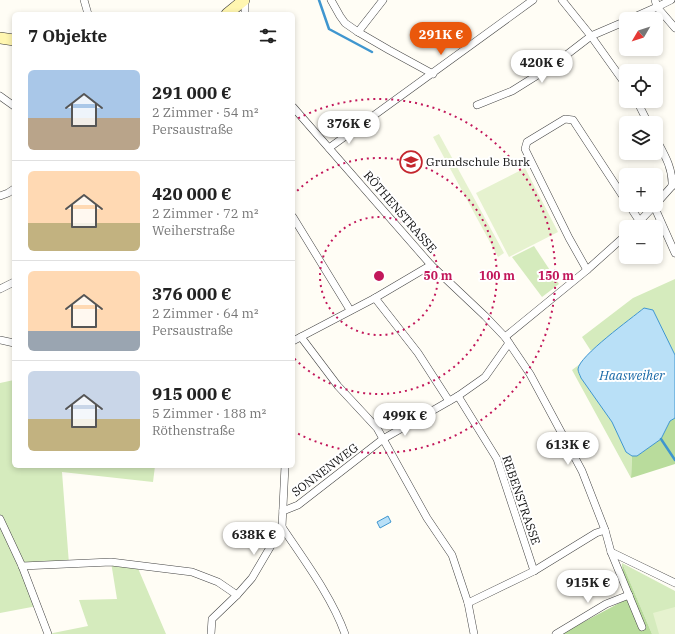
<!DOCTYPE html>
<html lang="de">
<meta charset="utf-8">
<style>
:root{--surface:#fff;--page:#f6f6f6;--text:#222;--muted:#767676;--line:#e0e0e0;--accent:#ea580c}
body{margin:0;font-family:"IBM Plex Serif",serif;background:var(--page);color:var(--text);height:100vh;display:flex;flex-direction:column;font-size:15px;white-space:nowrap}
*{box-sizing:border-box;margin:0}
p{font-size:13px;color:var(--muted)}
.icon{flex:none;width:22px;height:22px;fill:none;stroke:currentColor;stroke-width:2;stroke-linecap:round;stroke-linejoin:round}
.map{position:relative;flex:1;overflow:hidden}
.panel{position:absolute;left:12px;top:12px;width:283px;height:456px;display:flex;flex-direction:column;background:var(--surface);border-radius:6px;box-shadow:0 2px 6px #0003}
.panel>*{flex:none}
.needle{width:26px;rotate:231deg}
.tools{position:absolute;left:619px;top:12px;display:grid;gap:8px}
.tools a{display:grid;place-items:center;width:44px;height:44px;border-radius:6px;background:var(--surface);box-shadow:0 2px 6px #0003;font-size:20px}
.price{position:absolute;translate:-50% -34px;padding:0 9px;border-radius:14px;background:#fff;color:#222;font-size:13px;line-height:26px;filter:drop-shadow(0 1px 2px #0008)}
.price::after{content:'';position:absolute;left:50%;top:24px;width:12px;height:9px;margin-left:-6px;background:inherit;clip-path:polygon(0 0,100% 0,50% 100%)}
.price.selected{background:var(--accent);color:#fff}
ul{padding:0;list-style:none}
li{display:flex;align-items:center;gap:12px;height:100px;padding:0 16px}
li+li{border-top:1px solid var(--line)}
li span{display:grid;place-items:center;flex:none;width:112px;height:80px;border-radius:6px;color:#555}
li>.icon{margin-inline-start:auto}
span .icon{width:48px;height:48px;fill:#fffc;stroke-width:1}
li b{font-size:17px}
h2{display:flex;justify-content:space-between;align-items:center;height:48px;padding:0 16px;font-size:17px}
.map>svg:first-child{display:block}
.green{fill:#d5ebbd}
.forest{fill:#b9dc9c}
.pitch{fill:#e6f2cf}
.water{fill:#b9e0f7;stroke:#3f96cf}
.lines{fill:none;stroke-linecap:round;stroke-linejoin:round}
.stream{stroke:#3f96cf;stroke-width:2.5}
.minor-casing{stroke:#444;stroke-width:8}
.secondary-casing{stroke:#333;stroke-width:12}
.minor{stroke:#fff;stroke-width:7}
.secondary{stroke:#fff6b0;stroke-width:11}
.ring{fill:none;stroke:#c2185b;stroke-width:2;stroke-dasharray:2 4}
.labels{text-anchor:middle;stroke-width:4;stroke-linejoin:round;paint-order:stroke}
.poi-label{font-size:12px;fill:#111;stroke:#fff;text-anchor:start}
.street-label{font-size:12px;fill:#111;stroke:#fff}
.water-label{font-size:13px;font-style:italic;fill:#1768a6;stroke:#fff}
.centre{fill:#c2185b;stroke:#fff;stroke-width:2}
.ring-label{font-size:12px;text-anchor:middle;font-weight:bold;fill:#c2185b;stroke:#fff;stroke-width:4;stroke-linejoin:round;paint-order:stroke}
</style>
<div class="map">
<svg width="675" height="634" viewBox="0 0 675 634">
<rect width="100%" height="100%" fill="#fffdf5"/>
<!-- green -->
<g class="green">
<path d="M534,246L559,284L542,297L512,257Z"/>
<path d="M675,279V355L653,310L644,308L591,351L582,337L633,298Z"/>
<path d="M580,364L578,370L581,378L612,422L626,452L632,456L631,478L572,370Z"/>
<path d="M14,380V466H155L153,482L62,472L69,564L22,566L37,606L0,613V383Z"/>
<path d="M111,562L137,566L166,634H48L88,626L79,600L117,599Z"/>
<path d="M622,563L675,591V634H652Z"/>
</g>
<!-- forest -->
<g class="forest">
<path d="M675,418V464L631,478L632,456H637L661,439L670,421Z"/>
<path d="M622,563L652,634H561L625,600Z"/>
</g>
<!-- pitch -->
<g class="pitch">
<path d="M439,134L504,253L498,257L433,137Z"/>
<path d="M525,168L558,232L509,257L476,193Z"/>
<path d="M675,607V634H659L653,613Z"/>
</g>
<!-- water -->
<g class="water">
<path d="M644,308L653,310L675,355V418L670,421L661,439L637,456H632L626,452L612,422L581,378C580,375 578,372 578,369C579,356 632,318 644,308Z"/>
<path d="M388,516L391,522L380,528L377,522Z"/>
</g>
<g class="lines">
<!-- stream -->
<g class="stream">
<path d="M319,0L329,29L372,52"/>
<path d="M661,439L675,460"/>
</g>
<!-- minor casing -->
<g class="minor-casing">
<g id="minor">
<path d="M84,0L88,14"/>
<path d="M245,0V14"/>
<path d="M331,0L340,16L345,23L358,32L389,50L433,74"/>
<path d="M562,0L591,36L626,85"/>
<path d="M655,0L657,7L675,28"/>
<path d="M630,19L657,7L671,0"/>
<path d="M358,32L383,0"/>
<path d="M0,96L14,106"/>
<path d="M637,101L648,123"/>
<path d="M477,105L512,91L552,66L591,36L626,21"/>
<path d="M293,107L431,265L485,316L505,337L530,374L582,471L605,530L611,552L642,627"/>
<path d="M656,139C664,154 673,168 672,186"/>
<path d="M329,148L533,0"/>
<path d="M0,196L8,193L14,189"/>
<path d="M656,204L672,186"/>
<path d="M629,205L640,222"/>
<path d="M654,206L675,253"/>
<path d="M293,217L350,310"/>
<path d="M634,227L655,205"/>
<path d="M587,270L569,238L525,149L527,142L565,119L573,120L626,201"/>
<path d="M0,289L14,282"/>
<path d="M375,298L418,353L449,401"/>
<path d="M301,337L338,386L377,428L427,518L452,555L468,603L474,634"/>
<path d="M505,337L587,270L626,235"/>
<path d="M0,340L14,343"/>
<path d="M293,341L375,298L431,265"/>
<path d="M458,396L497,459L534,571"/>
<path d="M283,511L298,505L383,439L458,396L485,377L509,343"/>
<path d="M0,519L22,566L48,634"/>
<path d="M282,527C304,560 332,597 345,634"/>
<path d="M611,552L675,583"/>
<path d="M22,566L111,562L192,572L218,582L237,595"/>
<path d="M468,603L534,571L596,533L605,530"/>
<path d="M211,634L212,619L237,595L252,578L282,527L285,466"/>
<path d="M556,634L606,604L629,595"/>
</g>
</g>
<!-- secondary casing -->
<g class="secondary-casing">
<g id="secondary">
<path d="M227,14L244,0"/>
<path d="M0,38L14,40"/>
</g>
</g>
<!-- minor -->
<use href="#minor" class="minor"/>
<!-- secondary -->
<use href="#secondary" class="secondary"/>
</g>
<!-- distance rings -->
<g class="ring">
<circle cx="379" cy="276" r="59"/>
<path d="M293 195A118 118 0 1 1 293 357"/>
<path d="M293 121A177 177 0 1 1 293 431"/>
</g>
<!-- icons -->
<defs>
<g id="school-ring" transform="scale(1.15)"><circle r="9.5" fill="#fff" stroke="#c4262e" stroke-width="1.5"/><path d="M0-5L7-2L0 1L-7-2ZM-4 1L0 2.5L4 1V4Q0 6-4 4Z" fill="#c4262e"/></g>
</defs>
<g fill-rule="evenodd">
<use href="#school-ring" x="411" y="162"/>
</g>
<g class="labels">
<!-- poi labels -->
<g class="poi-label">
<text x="426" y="166">Grundschule Burk</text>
</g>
<!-- street labels -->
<g class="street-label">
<text transform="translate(400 212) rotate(49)" y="4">RÖTHENSTRASSE</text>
<text transform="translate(325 470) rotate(-37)" y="4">SONNENWEG</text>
<text transform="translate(521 500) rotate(71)" y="4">REBENSTRASSE</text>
</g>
<!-- water labels -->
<g class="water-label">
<text x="632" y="380">Haasweiher</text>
</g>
</g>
<circle cx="379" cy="276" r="6" class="centre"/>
<g class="ring-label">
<text x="438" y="280">50 m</text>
<text x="497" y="280">100 m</text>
<text x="556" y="280">150 m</text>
</g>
</svg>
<div class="tools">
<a><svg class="needle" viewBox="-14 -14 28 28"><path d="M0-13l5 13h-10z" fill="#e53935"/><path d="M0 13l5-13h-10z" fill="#767676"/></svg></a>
<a><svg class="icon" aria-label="locate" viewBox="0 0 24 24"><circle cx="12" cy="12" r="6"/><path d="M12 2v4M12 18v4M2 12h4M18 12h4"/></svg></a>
<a><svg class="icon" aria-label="layers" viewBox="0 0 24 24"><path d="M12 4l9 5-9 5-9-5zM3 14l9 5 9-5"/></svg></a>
<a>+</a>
<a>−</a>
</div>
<b class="price selected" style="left:441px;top:56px">291K €</b>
<b class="price" style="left:542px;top:84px">420K €</b>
<b class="price" style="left:349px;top:145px">376K €</b>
<b class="price" style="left:405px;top:437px">499K €</b>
<b class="price" style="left:568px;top:466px">613K €</b>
<b class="price" style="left:254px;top:556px">638K €</b>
<b class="price" style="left:588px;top:604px">915K €</b>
<section class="panel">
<h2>7 Objekte<svg class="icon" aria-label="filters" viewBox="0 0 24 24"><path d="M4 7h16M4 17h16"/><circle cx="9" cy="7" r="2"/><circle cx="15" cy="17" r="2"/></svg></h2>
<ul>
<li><span style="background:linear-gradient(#a9c7e8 60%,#b9a48a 0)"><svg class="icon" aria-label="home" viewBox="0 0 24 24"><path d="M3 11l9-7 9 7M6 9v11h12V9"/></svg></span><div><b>291 000 €</b><p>2 Zimmer · 54 m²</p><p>Persaustraße</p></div></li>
<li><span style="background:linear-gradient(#ffd9b3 65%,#c2b280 0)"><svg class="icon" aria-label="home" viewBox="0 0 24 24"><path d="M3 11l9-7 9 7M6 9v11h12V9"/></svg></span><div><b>420 000 €</b><p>2 Zimmer · 72 m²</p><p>Weiherstraße</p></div></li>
<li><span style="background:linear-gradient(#ffd9b3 75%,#9aa5b1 0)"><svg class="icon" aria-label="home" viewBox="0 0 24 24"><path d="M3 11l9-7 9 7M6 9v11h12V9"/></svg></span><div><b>376 000 €</b><p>2 Zimmer · 64 m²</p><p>Persaustraße</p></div></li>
<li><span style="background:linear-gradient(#c9d6e8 60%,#c2b280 0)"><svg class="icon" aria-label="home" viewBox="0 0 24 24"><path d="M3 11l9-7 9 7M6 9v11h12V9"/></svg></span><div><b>915 000 €</b><p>5 Zimmer · 188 m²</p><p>Röthenstraße</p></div></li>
</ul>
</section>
</div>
